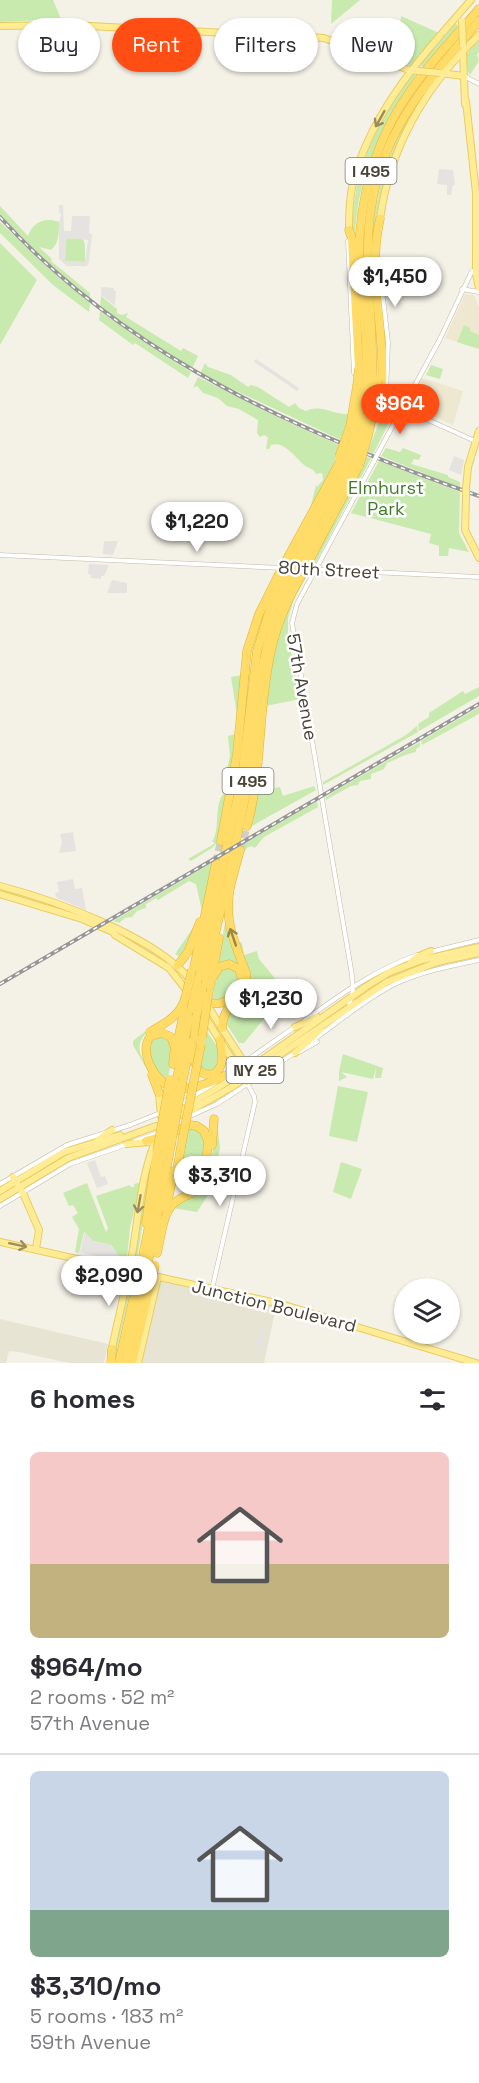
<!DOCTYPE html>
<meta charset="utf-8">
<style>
:root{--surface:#fff;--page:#f7f7f7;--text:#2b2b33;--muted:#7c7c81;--line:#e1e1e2;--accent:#ff4e13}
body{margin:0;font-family:"Space Grotesk",sans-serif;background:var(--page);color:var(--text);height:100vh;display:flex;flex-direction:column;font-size:22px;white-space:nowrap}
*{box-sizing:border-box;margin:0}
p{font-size:20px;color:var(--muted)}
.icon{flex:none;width:33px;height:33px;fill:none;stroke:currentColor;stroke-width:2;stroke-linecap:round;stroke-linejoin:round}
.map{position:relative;height:1363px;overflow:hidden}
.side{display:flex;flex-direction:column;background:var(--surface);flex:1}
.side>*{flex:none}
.guide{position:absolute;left:18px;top:18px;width:444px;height:54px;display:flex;gap:12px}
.fabs{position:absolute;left:394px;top:1278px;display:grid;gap:12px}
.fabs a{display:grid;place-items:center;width:66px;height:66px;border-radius:50%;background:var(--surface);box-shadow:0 2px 4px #0004;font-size:30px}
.price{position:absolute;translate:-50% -51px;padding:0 14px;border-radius:21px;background:#fff;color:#222;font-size:20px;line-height:39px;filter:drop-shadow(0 2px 3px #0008)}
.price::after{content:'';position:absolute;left:50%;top:36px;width:18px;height:14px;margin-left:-9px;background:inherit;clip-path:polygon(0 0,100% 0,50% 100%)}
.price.on{background:var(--accent);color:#fff}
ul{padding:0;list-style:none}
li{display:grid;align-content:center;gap:12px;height:318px;padding:0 30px}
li+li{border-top:2px solid var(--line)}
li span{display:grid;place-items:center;height:186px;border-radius:9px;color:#555}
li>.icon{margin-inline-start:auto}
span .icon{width:108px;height:108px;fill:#fffc;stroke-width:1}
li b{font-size:26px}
h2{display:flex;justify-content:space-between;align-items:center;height:72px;padding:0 30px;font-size:26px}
.chip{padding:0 21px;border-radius:27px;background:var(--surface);box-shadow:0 2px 4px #0004;font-size:21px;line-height:54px}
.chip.on{background:var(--accent);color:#fff}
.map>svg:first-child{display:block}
.residential{fill:#e8e4d4}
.education{fill:#eee8d0}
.green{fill:#c9eaae}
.parking{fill:#e5e3df;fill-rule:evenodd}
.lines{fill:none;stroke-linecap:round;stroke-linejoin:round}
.highway-tunnel{stroke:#d1cec3;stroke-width:8;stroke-dasharray:8 4;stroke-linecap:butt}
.minor-casing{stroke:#c0baa9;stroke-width:5}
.major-casing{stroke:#e8cd60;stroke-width:8}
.highway-casing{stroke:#e3b431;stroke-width:9}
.minor{stroke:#fff;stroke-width:4}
.major{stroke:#ffec95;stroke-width:6}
.highway{stroke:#ffdc67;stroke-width:8}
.rail-casing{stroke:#969696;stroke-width:4}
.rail{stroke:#fff;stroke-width:1.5;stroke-dasharray:4.5;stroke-linecap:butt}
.minor-bridge-casing{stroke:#c0baa9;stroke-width:5;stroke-linecap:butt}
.major-bridge-casing{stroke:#e8cd60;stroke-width:8;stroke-linecap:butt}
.highway-bridge-casing{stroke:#e3b431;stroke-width:9;stroke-linecap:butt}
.minor-bridge{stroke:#fff;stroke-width:4}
.major-bridge{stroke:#ffec95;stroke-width:6}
.highway-bridge{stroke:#ffdc67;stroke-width:8}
.oneway{stroke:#9a8e60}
.oneway2{stroke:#9a874c}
.labels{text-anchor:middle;stroke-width:5;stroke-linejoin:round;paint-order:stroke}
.shield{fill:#fff;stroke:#7e7b72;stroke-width:1.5}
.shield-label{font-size:16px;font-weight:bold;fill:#474235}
.park-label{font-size:18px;fill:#3e7c26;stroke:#fff}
.street-label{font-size:18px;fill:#474235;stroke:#fff}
</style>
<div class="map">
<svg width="479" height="1363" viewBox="0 0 479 1363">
<rect width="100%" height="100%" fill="#f4f1e7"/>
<!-- residential -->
<g class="residential">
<path d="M159,1281L276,1307L264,1363H140Z"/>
<path d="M0,1319L108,1344L104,1363H69L19,1352L9,1351L6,1363H0Z"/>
</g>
<!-- education -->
<g class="education">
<path d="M465,294L474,295L479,308V349L445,338Z"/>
<path d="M422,378L463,391L453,425L409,405Z"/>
</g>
<!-- green -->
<g class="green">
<path d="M0,0H53L61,19L0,22Z"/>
<path d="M332,0H360L331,24Z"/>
<path d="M401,16L439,33L411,66L397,60Z"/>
<path d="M455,24H457L458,28L424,67L421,66L420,65Z"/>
<path d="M479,39V52L477,55L479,61L470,75L467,70V53Z"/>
<path d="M412,75H416C382,124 359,172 355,232L353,231C351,172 378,121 412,75Z"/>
<path d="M417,101H419C395,145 380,190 372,239C376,188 391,144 417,101Z"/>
<path d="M0,206L28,236C33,222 45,217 59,222C59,233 59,243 51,250L39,247L52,259L51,261L90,293V300C59,273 28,246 0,216Z"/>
<path d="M0,222L49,269L90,303L89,312L53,285L0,233Z"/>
<path d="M66,238L83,239L85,245V262L65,261Z"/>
<path d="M0,243L37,280L0,345Z"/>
<path d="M101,296L117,309V313L122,315L128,313L126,317L181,351L183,348L198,356L192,369L145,340L100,308Z"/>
<path d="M100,311L139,339L191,372L188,378L135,343L133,345L99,320Z"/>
<path d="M464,325L470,328V331L479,335V349L457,342Z"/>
<path d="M205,363L208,367L231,375L248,387L251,385L258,387L289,407L295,403L299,408L306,411C323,403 337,418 351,413L343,441L200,374Z"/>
<path d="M431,365L443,369L440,379L426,375Z"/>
<path d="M198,377L290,423L341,446L328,477L309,514L316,485L317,487L323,480L322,473L316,474C313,468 309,469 304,465C295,457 284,441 271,445L269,449H266L268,437L264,435L260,437L257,433L258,420L239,409L227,406L218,398L203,393L197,386L193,388Z"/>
<path d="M383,400L396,409L373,454L368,451L378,425Z"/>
<path d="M386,448L400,452L403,448L421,455L419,460L414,459L411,464L448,475V477L460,482V488L381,456Z"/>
<path d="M366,457L371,458L368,464L315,564L311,563Z"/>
<path d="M379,461L460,492L459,533L469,552L449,548L448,556H439V546L429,543L431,534L351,513Z"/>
<path d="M305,574L307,575L294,599L288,618V636L300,699L266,706L270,671L278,639H277L289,605Z"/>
<path d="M242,675L238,721L231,677Z"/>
<path d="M479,687V696L419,731L418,724L429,717V713L463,691L465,694Z"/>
<path d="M479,707V713L477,715L422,745L421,741Z"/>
<path d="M417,726L418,732L323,785V782L406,735Z"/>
<path d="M236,734L229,785L228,784L230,775L227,769L230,756L228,736Z"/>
<path d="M420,742V746L416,749V752C405,754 397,759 387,763L384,769L371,774V779L360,781L358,785L351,786L326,800V797L333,792Z"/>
<path d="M260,763L265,790L280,787L283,796L314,786L316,790L250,827Z"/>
<path d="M223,794L227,795L219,840L212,848L191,861L188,859L214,844V842H212C221,828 213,810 223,794Z"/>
<path d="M317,801L318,807L264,837L255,848L251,846L247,848L243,854V851L237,848Z"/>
<path d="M222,857L207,893L202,911L196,884L189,881L158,900L156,898L146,904V908L137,911L132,917L125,918L119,923L113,921Z"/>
<path d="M229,901L237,940L242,943L244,955L257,951L259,959L286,992L244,1043H239L227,1025L225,1019L245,990Z"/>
<path d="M226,918L243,968C228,961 231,959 217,966Z"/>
<path d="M197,922L189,946L180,957L175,954Z"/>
<path d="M224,967H234C242,986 238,986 225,1000L212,1001L216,978Z"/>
<path d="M181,994L184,996C182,1004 179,1011 173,1016C161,1027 136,1031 140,1052C142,1059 147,1067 149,1073L133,1045V1041C151,1024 178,1022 181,994Z"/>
<path d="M200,1022L217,1046L221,1057L215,1072L200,1069L197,1039Z"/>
<path d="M156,1036L168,1037L173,1051L167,1084C158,1073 148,1060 148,1045Z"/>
<path d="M343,1054L383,1068L381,1078H375L376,1068L373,1079L341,1072L347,1077L339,1081V1072Z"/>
<path d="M338,1086L368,1092L357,1142L329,1136Z"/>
<path d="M216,1124H217L220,1148L210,1195H208L197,1212L173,1208L175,1205L201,1191L209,1182Z"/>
<path d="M191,1127L204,1134L205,1172L199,1183L188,1184L180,1176L186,1129Z"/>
<path d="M341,1162L362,1169L351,1199L333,1192Z"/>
<path d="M150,1170L151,1171L137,1260L135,1258L141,1209Z"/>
<path d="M141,1182L130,1228L127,1258L123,1262L111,1245L93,1241L84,1232L79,1253L75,1252L79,1229L72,1217L78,1213L73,1205L69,1206L63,1193L87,1183L106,1232L108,1228L96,1196L130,1185L131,1187H134V1184Z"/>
<path d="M130,1282H132L114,1363V1350Z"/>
</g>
<!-- parking -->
<g class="parking">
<path d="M439,169L453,170L455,185H453L451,195H447V185L437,184Z"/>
<path d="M59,205H63L64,231H71L72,216H90L89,233L92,234L89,262L87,266H67L59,259V222L61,216V213H59ZM68,238L88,240L85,262L65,261L66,241Z"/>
<path d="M101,287L114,288V291H116L115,306L101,295Z"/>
<path d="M256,359L299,388L297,391L254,362Z"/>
<path d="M454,456L464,460L461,475L449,470Z"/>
<path d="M104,541H118L113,555L103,554Z"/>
<path d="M89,564L109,565L104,576H101V579L91,578V575L88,574Z"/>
<path d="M112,580L127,583V593H107Z"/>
<path d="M73,832L76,851L59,853L62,843L60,834Z"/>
<path d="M73,879L75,889L82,888L86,910L57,898L55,893L59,892L57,882Z"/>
<path d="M95,1160L101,1177L105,1176L108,1184L97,1188L87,1163Z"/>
<path d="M85,1232L93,1241L110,1245L123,1262L80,1252Z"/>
<path d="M265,1327L264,1329L266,1331L260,1353L255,1344L256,1340L259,1339L258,1332Z"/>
</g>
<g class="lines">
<!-- highway-tunnel -->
<g class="highway-tunnel">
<path d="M240,850L247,826"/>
<path d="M216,863L221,841"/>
</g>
<!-- minor casing -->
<g class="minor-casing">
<g id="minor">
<path d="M464,76L479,84"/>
<path d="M348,241L354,373L358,376"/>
<path d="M379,263L388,342L386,395"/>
<path d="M462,289L479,292"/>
<path d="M379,391L417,415L475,441"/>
<path d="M378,453L440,339L472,271"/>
<path d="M0,555L283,568"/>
<path d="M306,569L479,577"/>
<path d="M430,952L479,940"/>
<path d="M347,1015L353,990L352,975L292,623L297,604L374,461"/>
<path d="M305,1020C341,994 375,970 417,955"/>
<path d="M312,1041C338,1022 364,1000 393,985C420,972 450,966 479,960"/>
<path d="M299,1052L317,1042"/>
<path d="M226,1075L296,1026"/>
<path d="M180,1104L215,1083"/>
<path d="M190,1116L217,1104L296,1052"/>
<path d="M135,1141L158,1133"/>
<path d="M0,1184L67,1145L130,1125L160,1113"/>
<path d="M0,1206L70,1164L128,1144"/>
<path d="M212,1289L255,1102L254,1096L248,1085"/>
</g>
</g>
<!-- major casing -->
<g class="major-casing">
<g id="major">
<path d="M0,26L70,25L324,38L409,70L419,71"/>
<path d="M463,52L465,104"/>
<path d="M440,73L464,76"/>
<path d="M466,101L476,193V274L479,288"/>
<path d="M380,219C390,146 425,86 479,35"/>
<path d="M349,230C349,216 349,202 352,188C368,114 423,55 471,0"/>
<path d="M466,488L468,467L479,431"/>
<path d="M466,497L465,530L479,558"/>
<path d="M0,886C54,900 157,937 191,981"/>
<path d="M0,894L82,919L113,932L115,935L169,968L187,991"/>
<path d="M411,962L417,957L431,951"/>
<path d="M207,1005L247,1067"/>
<path d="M205,1017L240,1072"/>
<path d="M295,1027L317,1017"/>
<path d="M295,1053L321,1029"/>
<path d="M159,1093L161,1116"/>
<path d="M183,1109L256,1064L367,986L390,972L422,960L479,947"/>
<path d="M183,1115L232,1087L387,982L437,962L479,953"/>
<path d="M98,1140L112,1130"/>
<path d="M127,1144L149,1142"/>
<path d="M13,1177L23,1193L39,1230L36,1249"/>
<path d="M0,1191L64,1152L120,1135"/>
<path d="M0,1199L68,1158L156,1126"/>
<path d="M0,1242L281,1304L476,1363"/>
<path d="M111,1353C118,1319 127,1284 133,1249C139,1211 142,1170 158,1135"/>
<path d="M138,1363L158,1277"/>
</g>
</g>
<!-- highway casing -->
<g class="highway-casing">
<g id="highway">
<path d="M380,219C367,274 385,328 382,383"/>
<path d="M349,230L352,239L359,368"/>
<path d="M366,371C369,333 359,295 359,257C359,199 375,141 409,93C429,63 455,37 479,9"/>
<path d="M372,376C374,331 366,288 368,244C370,144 418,92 479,21"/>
<path d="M350,427L357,386"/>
<path d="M356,430L364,391"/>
<path d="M363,433L371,395"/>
<path d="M368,436L376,400"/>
<path d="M287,559L342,458"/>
<path d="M295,560L345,462"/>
<path d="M302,560L352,463"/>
<path d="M309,561L359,466"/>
<path d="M247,826C262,773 258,715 269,661C274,631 285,604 300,578"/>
<path d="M221,841L237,754L247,651L259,614L278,576"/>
<path d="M229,891L240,850"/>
<path d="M178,965L188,952L200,922"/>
<path d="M193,972L216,863"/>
<path d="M214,976L219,967L229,964L239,969L242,979"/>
<path d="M198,979L242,777L257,651L270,609L286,576"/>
<path d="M203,987C218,919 236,850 248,781C261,706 255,647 293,577"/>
<path d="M208,996L219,938"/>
<path d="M204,1001C216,1005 223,1005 232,996"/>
<path d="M196,1018C196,1035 184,1079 214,1074C226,1065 222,1053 220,1040"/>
<path d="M222,1028C223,1000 250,996 246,973C234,940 224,923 230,887"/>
<path d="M150,1032C165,1023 179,1017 185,999"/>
<path d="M176,1050L185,1006"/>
<path d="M173,1064L175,1047L171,1037L162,1033L151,1036C137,1051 156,1085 175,1088C192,1091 212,1082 226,1075"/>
<path d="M152,1075L159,1093"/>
<path d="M183,1079L191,1042"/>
<path d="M176,1083L191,1009"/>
<path d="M146,1141L164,1136L190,1125L197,1126L204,1131L208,1141L205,1178L196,1187H186L178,1179L177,1170L181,1147"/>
<path d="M212,1145L214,1119"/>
<path d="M166,1209L174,1171"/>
<path d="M146,1223L157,1151"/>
<path d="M157,1253C161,1238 162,1214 174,1203C181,1197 191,1194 199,1189"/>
<path d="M142,1261L164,1148"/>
<path d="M148,1263L171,1145"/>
<path d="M111,1363L112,1349"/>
<path d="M119,1363L136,1286"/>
<path d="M126,1363L142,1288"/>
<path d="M132,1363L150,1286"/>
</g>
</g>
<!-- minor -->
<use href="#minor" class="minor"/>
<!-- major -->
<use href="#major" class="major"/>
<!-- highway -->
<use href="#highway" class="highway"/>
<!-- rail casing -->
<g class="rail-casing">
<g id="rail">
<path d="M0,217C127,357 304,435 479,496"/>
<path d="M0,984L479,704"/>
</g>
</g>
<!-- rail -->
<use href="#rail" class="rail"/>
<!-- minor-bridge casing -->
<g class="minor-bridge-casing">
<path id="minor-bridge" d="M374,461L378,453"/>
</g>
<!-- major-bridge casing -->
<g class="major-bridge-casing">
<g id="major-bridge">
<path d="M462,21L463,45"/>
<path d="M419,71L440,73"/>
<path d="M466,497V488"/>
<path d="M247,1067L253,1077"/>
<path d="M240,1072L247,1082"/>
</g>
</g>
<!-- highway-bridge casing -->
<g class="highway-bridge-casing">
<g id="highway-bridge">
<path d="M357,386L359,368"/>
<path d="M364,391L366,371"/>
<path d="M371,395L372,376"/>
<path d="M376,400L378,380"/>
<path d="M339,457L350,427"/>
<path d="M346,460L356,430"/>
<path d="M352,463L363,433"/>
<path d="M359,466L368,436"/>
<path d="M278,576L287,559"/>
<path d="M286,576L295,560"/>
<path d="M293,577L302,560"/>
<path d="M300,578L309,561"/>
<path d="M185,999L192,970"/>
<path d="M191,1009L198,979"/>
<path d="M196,1017L203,987"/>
<path d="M202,1037L208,996"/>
<path d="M171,1145L183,1079"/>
<path d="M181,1147L201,1044"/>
<path d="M164,1148L176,1083"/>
<path d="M157,1151L170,1079"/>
<path d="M136,1286L142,1261"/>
<path d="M150,1286L155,1265"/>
<path d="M142,1288L148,1263"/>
</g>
</g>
<!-- minor-bridge -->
<use href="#minor-bridge" class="minor-bridge"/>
<!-- major-bridge -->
<use href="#major-bridge" class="major-bridge"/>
<!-- highway-bridge -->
<use href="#highway-bridge" class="highway-bridge"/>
</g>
<!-- one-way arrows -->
<defs><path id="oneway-shaft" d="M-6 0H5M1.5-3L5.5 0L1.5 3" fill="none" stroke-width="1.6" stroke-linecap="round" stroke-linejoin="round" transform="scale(1.5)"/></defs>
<g class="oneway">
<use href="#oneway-shaft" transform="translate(380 119) rotate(119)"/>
<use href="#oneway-shaft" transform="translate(139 1204) rotate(100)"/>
<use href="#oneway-shaft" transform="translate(18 1245) rotate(12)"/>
</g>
<use class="oneway2" href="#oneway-shaft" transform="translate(233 937) rotate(-109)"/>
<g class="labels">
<!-- shield labels -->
<g class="shield">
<rect x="345.5" y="158" width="51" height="26" rx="4.5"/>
<rect x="222.5" y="768" width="51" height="26" rx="4.5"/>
<rect x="226.5" y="1057" width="57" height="26" rx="4.5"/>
</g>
<g class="shield-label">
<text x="371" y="177">I 495</text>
<text x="248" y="787">I 495</text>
<text x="255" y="1076">NY 25</text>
</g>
<!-- park labels -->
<g class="park-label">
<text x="386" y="494">Elmhurst<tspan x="386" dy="21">Park</tspan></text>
</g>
<!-- street labels -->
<g class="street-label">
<text transform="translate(329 570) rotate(3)" y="6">80th Street</text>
<text transform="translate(302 687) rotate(80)" y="6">57th Avenue</text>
<text transform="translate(274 1306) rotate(14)" y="6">Junction Boulevard</text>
</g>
</g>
</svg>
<div class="fabs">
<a><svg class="icon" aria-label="layers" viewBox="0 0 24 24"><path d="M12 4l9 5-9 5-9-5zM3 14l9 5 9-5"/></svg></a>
</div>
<b class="price" style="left:395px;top:308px">$1,450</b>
<b class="price on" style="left:400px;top:435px">$964</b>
<b class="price" style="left:197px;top:553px">$1,220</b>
<b class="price" style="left:271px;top:1030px">$1,230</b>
<b class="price" style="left:220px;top:1207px">$3,310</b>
<b class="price" style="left:109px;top:1307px">$2,090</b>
<div class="guide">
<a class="chip">Buy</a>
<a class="chip on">Rent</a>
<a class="chip">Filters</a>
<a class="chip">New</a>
</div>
</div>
<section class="side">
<h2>6 homes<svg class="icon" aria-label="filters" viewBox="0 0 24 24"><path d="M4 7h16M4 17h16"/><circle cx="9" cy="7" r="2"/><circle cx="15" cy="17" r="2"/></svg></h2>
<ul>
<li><span style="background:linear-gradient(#f6c9c9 60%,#c2b280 0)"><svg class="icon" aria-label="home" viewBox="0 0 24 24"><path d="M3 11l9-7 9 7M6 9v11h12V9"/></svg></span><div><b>$964/mo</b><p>2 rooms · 52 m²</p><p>57th Avenue</p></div></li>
<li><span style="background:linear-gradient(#c9d6e8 75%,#7fa58c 0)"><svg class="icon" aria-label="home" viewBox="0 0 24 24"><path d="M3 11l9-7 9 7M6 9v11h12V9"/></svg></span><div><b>$3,310/mo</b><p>5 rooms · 183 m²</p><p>59th Avenue</p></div></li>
</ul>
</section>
